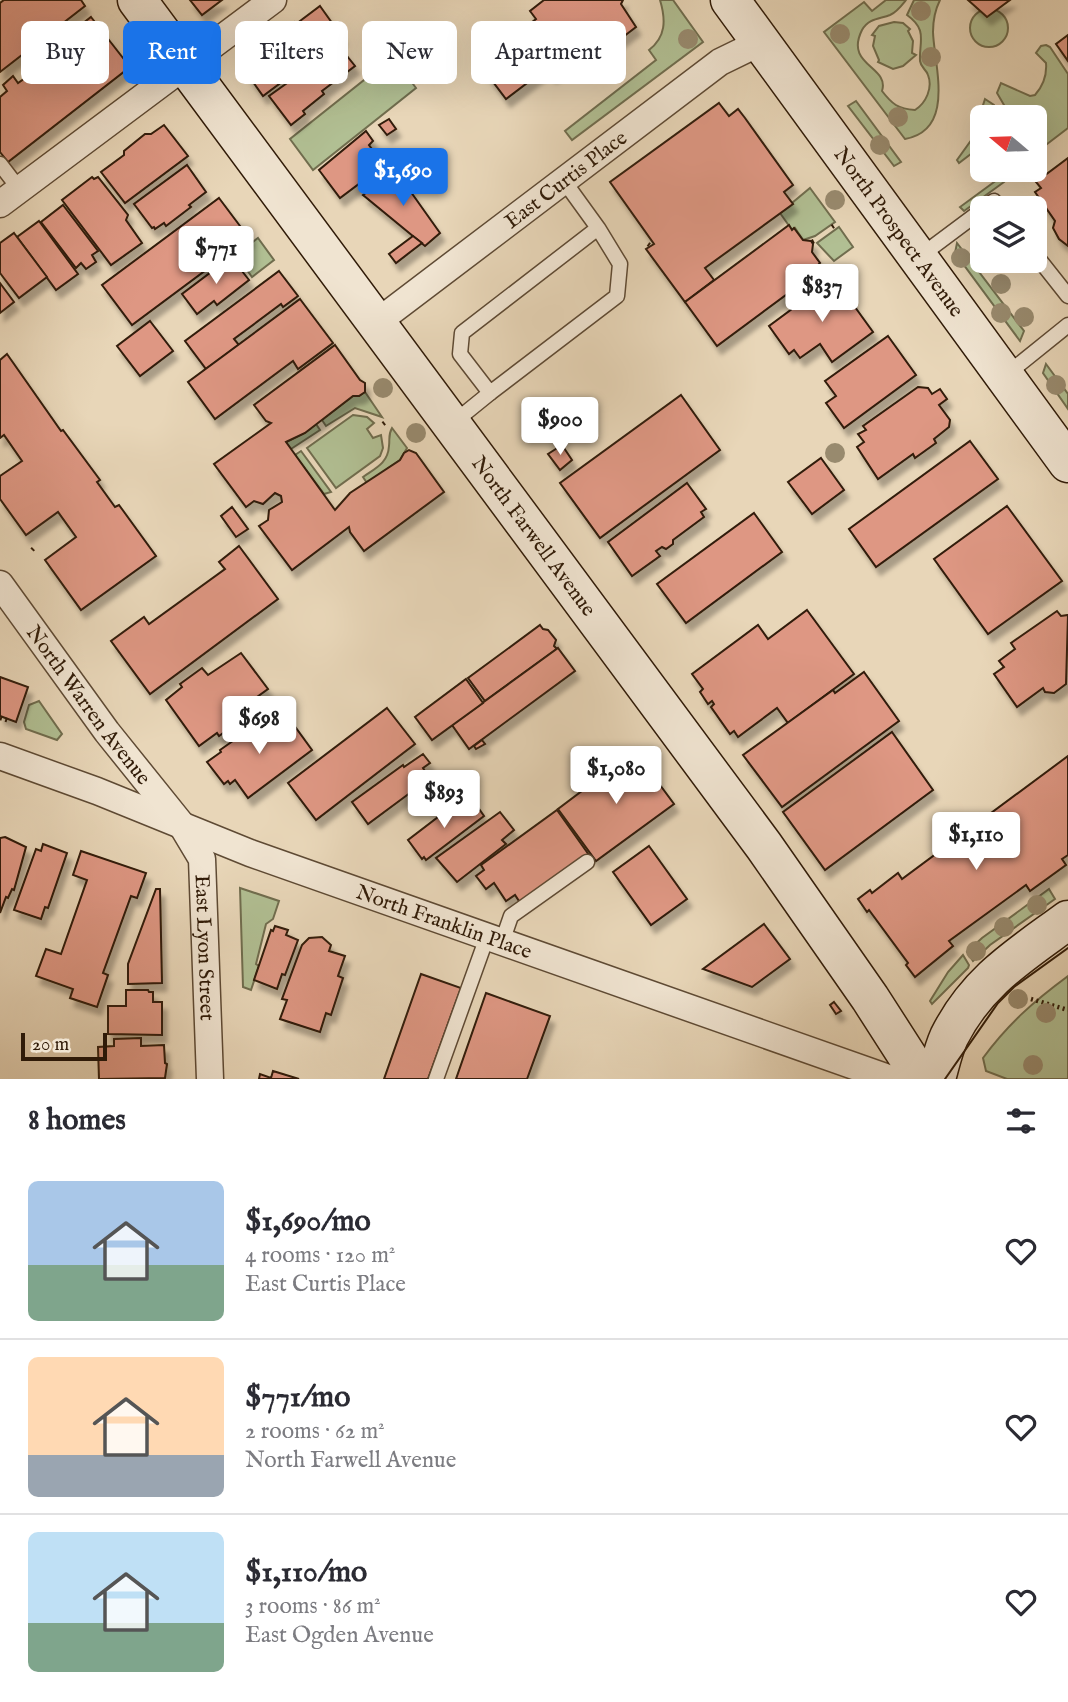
<!DOCTYPE html>
<meta charset="utf-8">
<style>
:root{--surface:#fff;--page:#f7f7f7;--text:#2b2b33;--muted:#7c7c81;--line:#e1e1e2;--accent:#1a73e8}
body{margin:0;font-family:"IM FELL English",serif;background:var(--page);color:var(--text);height:100vh;display:flex;flex-direction:column;font-size:26px;white-space:nowrap}
*{box-sizing:border-box;margin:0}
p{font-size:23px;color:var(--muted)}
.icon{flex:none;width:38px;height:38px;fill:none;stroke:currentColor;stroke-width:2;stroke-linecap:round;stroke-linejoin:round}
.map{position:relative;height:1079px;overflow:hidden}
.details{display:flex;flex-direction:column;background:var(--surface);flex:1}
.details>*{flex:none}
.top-card{position:absolute;left:21px;top:21px;width:700px;height:63px;display:flex;gap:14px}
.needle{width:46px;rotate:289deg}
.tools{position:absolute;left:970px;top:105px;display:grid;gap:14px}
.tools a{display:grid;place-items:center;width:77px;height:77px;border-radius:10px;background:var(--surface);box-shadow:0 7px 28px #0002;font-size:35px}
.scale{position:absolute;left:21px;bottom:18px;width:86px;box-sizing:border-box;padding-left:7px;border:4px solid #301b08;border-top:0;font-size:19px;line-height:24px;white-space:nowrap;color:#301b08;-webkit-text-stroke:5px #f0e4d1;paint-order:stroke}
.price{position:absolute;translate:-50% -60px;padding:0 16px;border-radius:7px;background:#fff;color:#222;font-size:23px;line-height:46px;filter:drop-shadow(0 2px 4px #0008)}
.price::after{content:'';position:absolute;left:50%;top:42px;width:21px;height:16px;margin-left:-10px;background:inherit;clip-path:polygon(0 0,100% 0,50% 100%)}
.price.selected{background:var(--accent);color:#fff}
ul{padding:0;list-style:none}
li{display:flex;align-items:center;gap:21px;height:175px;padding:0 28px}
li+li{border-top:2px solid var(--line)}
li span{display:grid;place-items:center;flex:none;width:196px;height:140px;border-radius:10px;color:#555}
li>.icon{margin-inline-start:auto}
span .icon{width:84px;height:84px;fill:#fffc;stroke-width:1}
li b{font-size:30px}
h2{display:flex;justify-content:space-between;align-items:center;height:84px;padding:0 28px;font-size:30px}
.chip{padding:0 24px;border-radius:10px;background:var(--surface);box-shadow:0 7px 28px #0002;font-size:24px;line-height:63px}
.chip.selected{background:var(--accent);color:#fff}
.map>svg:first-child{display:block}
.green{fill:#b1bf93;stroke:#706d4e;stroke-width:2}
.building{fill:#de9783;stroke:#301b08;stroke-width:2;filter:url(#shadow)}
.lines{fill:none;stroke-linecap:round;stroke-linejoin:round}
.lane-casing{stroke:#5e4a34;stroke-width:17}
.street-casing{stroke:#5e4a34;stroke-width:29}
.secondary-casing{stroke:#301b08;stroke-width:41}
.path{stroke:#301b08;stroke-width:4.5;stroke-dasharray:2 3.5;stroke-linecap:butt}
.lane{stroke:#f0e4d1;stroke-width:14}
.street{stroke:#f0e4d1;stroke-width:26}
.secondary{stroke:#f0e4d1;stroke-width:38}
.tram{stroke:#301b08;stroke-width:2}
.tree{fill:#988a6e}
.labels{text-anchor:middle;stroke-width:6;stroke-linejoin:round;paint-order:stroke}
.street-label{font-size:21px;fill:#301b08;stroke:#f0e4d1}
</style>
<div class="map">
<svg width="1068" height="1079" viewBox="0 0 1068 1079">
<defs>
<filter id="shadow"><feDropShadow dx="4.5" dy="8" stdDeviation="2" flood-color="#0004"/></filter>
</defs>
<rect width="100%" height="100%" fill="#e8d6b8"/>
<filter id="stains"><feTurbulence type="fractalNoise" baseFrequency=".00286" numOctaves="4"/><feColorMatrix values="0 0 0 0 .2 0 0 0 0 .09 0 0 0 0 .02 0 0 0 .5 -.17"/></filter>
<radialGradient id="worn" r=".72"><stop offset=".6" stop-color="#630" stop-opacity="0"/><stop offset="1" stop-color="#630" stop-opacity=".3"/></radialGradient>
<!-- green -->
<g class="green">
<path d="M660,0H673L703,42L572,140L565,131L656,60L649,50C666,37 666,20 660,0Z"/>
<path d="M886,0H906C902,5 897,12 890,15C880,19 869,18 862,30C844,66 890,66 882,91C892,104 898,109 915,110C926,103 933,88 928,75C926,69 921,68 920,61C919,41 928,30 907,15L914,0H940C935,10 933,20 933,32C934,65 956,130 905,139L824,32L864,2L872,11Z"/>
<circle cx="989" cy="28" r="19"/>
<path d="M894,22L903,23L910,29L908,31L913,41L912,53L916,55L903,66L893,69L878,62L879,60L873,46L875,36L872,35L879,26Z"/>
<path d="M595,30L596,32L565,57L559,49L574,36L583,40Z"/>
<path d="M1046,45L1050,47L1068,74V128L1034,154V117H1011L997,93L1001,83L1030,96L1035,95C1043,86 1047,75 1046,63L1036,53L1041,46Z"/>
<path d="M393,57L416,88L313,170L290,139Z"/>
<path d="M985,99L994,105L999,114L995,113L982,117V149L980,147L959,163L957,160L972,139Z"/>
<path d="M856,101L901,162L894,166L848,106Z"/>
<path d="M1001,177L1004,182L964,211L960,207Z"/>
<path d="M810,188L835,222L815,236L803,240L795,228L792,230L780,213Z"/>
<path d="M839,227L853,247L834,261L817,243Z"/>
<path d="M258,238L274,260L252,277L242,263L238,265L232,258Z"/>
<path d="M957,243L1024,331L1020,341L955,253Z"/>
<path d="M1046,364L1068,394V409L1043,373Z"/>
<path d="M365,392L382,417L355,408L326,426L322,420L353,396H359Z"/>
<path d="M353,415L367,417L374,423L367,429L373,438L381,435L383,448L380,456L336,488L307,448Z"/>
<path d="M316,424L320,430L291,449L286,442L305,433Z"/>
<path d="M392,428L407,448L400,460L367,483L363,477C376,468 388,463 389,446C390,438 388,435 392,428Z"/>
<path d="M301,451L331,492L324,494L295,455Z"/>
<path d="M39,701L62,734L57,740L26,729L24,722L29,705Z"/>
<path d="M240,888L279,901L273,919L266,924L256,964L259,966L251,990L243,987Z"/>
<path d="M1049,889L1055,899L990,945L973,961L967,952L982,938Z"/>
<path d="M963,955L969,965L968,968L932,1004L930,1001L948,972Z"/>
<path d="M1068,976V1079H1007L986,1071L983,1058C1008,1024 1034,1001 1068,976Z"/>
</g>
<!-- building -->
<g class="building">
<path d="M4,0H81L85,6L0,72V3Z"/>
<path d="M190,0H222L202,15Z"/>
<path d="M544,0H623L621,4L636,27L610,47L595,30L583,40L574,36L559,49L569,62L552,75L547,68L506,99L484,70L487,68L482,61L536,19L530,11Z"/>
<path d="M968,0H1010L987,17Z"/>
<path d="M320,6L342,37L263,96L243,68L250,63L247,59L294,22L296,24Z"/>
<path d="M91,17L130,67L8,162L0,152V97L7,91L3,85L13,76L18,83L35,71L30,64L47,51L52,57L68,44L64,38Z"/>
<path d="M1068,35V61L1056,44Z"/>
<path d="M339,46L355,66L322,91L324,94L303,111L305,114L291,125L269,96Z"/>
<path d="M719,103L729,116L738,109L745,118L793,185L784,192L793,204L705,268L714,280L685,302L646,249L654,244L610,182Z"/>
<path d="M389,119L396,129L387,135L379,125Z"/>
<path d="M164,125L188,156L125,203L101,172L124,155V151L145,134H151Z"/>
<path d="M366,131L373,141L369,145L384,165L340,198L319,170Z"/>
<path d="M1068,158V246L1059,239L1053,228L1055,221L1035,192L1041,188L1036,182Z"/>
<path d="M187,165L206,192L189,205L191,207L166,226L164,223L155,229L154,227L152,228L134,204Z"/>
<path d="M396,171L440,233L425,246L363,195Z"/>
<path d="M92,177L94,179L98,177L128,215L126,220L142,243L111,265L62,200Z"/>
<path d="M219,198L249,238L132,325L102,285Z"/>
<path d="M63,205L98,251L92,255L96,262L86,269L81,263L76,268L41,222Z"/>
<path d="M39,221L78,274L56,290L17,237Z"/>
<path d="M789,225L792,230L794,228L803,240L811,241L813,244L812,252L820,263L818,265L821,269L717,346L685,302Z"/>
<path d="M14,233L47,277L19,298L0,273V243Z"/>
<path d="M413,236L422,243L396,263L389,254Z"/>
<path d="M231,257L249,280L217,305L214,301L197,314L182,294Z"/>
<path d="M279,271L298,296L283,307L281,304L234,339L239,345L206,369L185,341Z"/>
<path d="M834,278L873,332L832,362L820,344L800,358L794,350L789,354L769,326Z"/>
<path d="M0,283L14,302L0,313Z"/>
<path d="M300,299L333,343L298,369L293,361L215,419L188,382Z"/>
<path d="M150,321L173,351L140,376L117,346Z"/>
<path d="M888,336L916,375L844,428L826,403L836,396L825,381Z"/>
<path d="M335,345L360,380L365,383V392L359,396H353L305,433L286,442L335,510L350,493L400,460L404,453L409,450L416,453L444,492L364,551L350,532L349,527L292,570L259,526L268,520L269,510L282,502L281,496L275,493L263,504L254,501L246,507L214,464L271,423L266,421L254,405Z"/>
<path d="M7,354L61,431L63,430L100,480L97,482L115,507L119,505L156,556L81,610L45,560L76,537L58,512L26,535L0,499V476L22,461L4,435L0,438V360Z"/>
<path d="M918,387L928,388L932,394L940,389L947,399L939,405L950,420L949,427L934,439L936,443L915,458L913,454L878,479L857,447L864,442L858,434L866,430L863,426Z"/>
<path d="M681,395L720,450L600,538L560,483Z"/>
<path d="M970,441L998,479L876,567L849,529Z"/>
<path d="M562,445L572,460L560,470L548,454Z"/>
<path d="M821,458L844,490L812,514L788,482Z"/>
<path d="M687,483L706,509L701,512L704,517L673,540V544L666,549L662,547L656,551L660,556L632,576L608,542Z"/>
<path d="M1007,506L1062,581L988,634L934,559Z"/>
<path d="M232,507L248,529L236,537L221,516Z"/>
<path d="M754,513L782,552L686,623L657,584Z"/>
<path d="M239,546L278,599L150,694L111,641L144,617L149,624L225,569L219,562Z"/>
<path d="M807,610L854,674L788,723L777,708L738,737L734,731L730,734L711,707L714,704L712,701L708,704L700,692L703,689L692,674L758,625L768,639Z"/>
<path d="M1057,611L1061,616L1068,615L1066,684L1054,693L1045,692L1043,688L1017,707L994,674L1004,667L999,661L1015,649L1011,643Z"/>
<path d="M540,625L543,629L548,630L556,640L554,646L557,649L485,701L468,678Z"/>
<path d="M558,648L575,671L469,749L452,725Z"/>
<path d="M241,653L268,689L239,710L241,711L237,715L241,720L219,736L217,733L199,746L166,700L182,687L180,684L202,668L208,675Z"/>
<path d="M864,672L899,721L782,807L743,755L833,690L835,693Z"/>
<path d="M0,677L28,687L16,722L0,716Z"/>
<path d="M466,679L483,703L432,740L415,717Z"/>
<path d="M387,708L415,744L316,820L288,783Z"/>
<path d="M271,714L286,736L296,728L312,750L248,798L235,780L230,784L228,781L224,784L207,762L221,752L220,750Z"/>
<path d="M892,732L933,790L825,870L783,812Z"/>
<path d="M482,740L485,744L476,749L474,746Z"/>
<path d="M635,751L674,804L596,861L558,809Z"/>
<path d="M423,754L430,763L423,768L428,776L416,785L418,787L368,824L352,802L403,765L404,767Z"/>
<path d="M1068,756V855L1062,859L1066,865L1030,891L1026,885L949,941L953,946L915,977L906,965L908,963L869,910L867,912L858,899L870,890L872,893L898,873L902,879Z"/>
<path d="M459,801L468,813L477,806L484,816L426,860L424,857L422,859L408,840Z"/>
<path d="M557,810L589,855L521,904L515,895L506,901L494,883L486,889L476,876L484,870L481,865Z"/>
<path d="M500,812L514,830L502,840L506,844L457,882L436,858Z"/>
<path d="M5,837L26,847L14,890L12,889L8,898L6,897L0,913V838Z"/>
<path d="M43,844L67,853L48,908L45,907L41,919L14,910L36,849L41,851Z"/>
<path d="M649,846L687,899L651,925L613,872Z"/>
<path d="M81,851L146,873L137,898L131,896L103,973L108,975L97,1007L70,998L73,989L36,976L46,949L61,954L87,880L73,875Z"/>
<path d="M156,889H160L162,983L128,984V964Z"/>
<path d="M764,924L790,959L752,987L703,969Z"/>
<path d="M275,926L288,930L286,935L298,940L285,975L282,974L277,989L254,980L271,930L273,931Z"/>
<path d="M322,937L331,945L329,951L345,956L338,976L343,978L331,1015L326,1013L320,1032L280,1019L287,1000L282,999L302,945L309,938Z"/>
<path d="M421,974L461,988L428,1079H384Z"/>
<path d="M126,990H148L149,992H153V1002H162V1035L108,1034V1006H126Z"/>
<path d="M486,993L550,1016L527,1079H456Z"/>
<path d="M834,1002L841,1011L836,1014L830,1005Z"/>
<path d="M141,1038V1046L164,1045L165,1063L167,1064L165,1078L99,1079L98,1047L114,1046V1039Z"/>
<path d="M273,1071L299,1079H259L260,1074L271,1078Z"/>
</g>
<g class="lines">
<!-- lane casing -->
<g class="lane-casing">
<g id="lane">
<path d="M0,164L20,190"/>
<path d="M564,181L598,228L620,264L617,296L490,393L460,354L462,333L598,228"/>
<path d="M984,208L994,201L999,208"/>
<path d="M1034,253L1068,296"/>
<path d="M919,257L982,210"/>
<path d="M1006,375L1068,325"/>
<path d="M453,423L490,393"/>
<path d="M502,942L511,916L587,862"/>
<path d="M436,1079L487,937"/>
</g>
</g>
<!-- street casing -->
<g class="street-casing">
<g id="street">
<path d="M0,204L273,0"/>
<path id="s1" d="M376,323L720,62L761,42"/>
<path id="s2" d="M0,584L107,732L181,824L202,859L210,1079"/>
<path id="s3" d="M0,756L97,791L250,853L891,1079"/>
</g>
</g>
<!-- secondary casing -->
<g class="secondary-casing">
<g id="secondary">
<path id="s4" d="M137,0L764,846L870,998L922,1079"/>
<path id="s5" d="M730,0L1068,463"/>
<path d="M936,1079C940,1065 943,1050 949,1037C977,981 1019,956 1068,920"/>
</g>
</g>
<!-- path -->
<g class="path">
<path d="M832,227L835,225"/>
<path d="M812,242L816,240"/>
<path d="M648,244L651,246"/>
<path d="M383,424L387,421"/>
<path d="M32,550L35,547"/>
<path d="M0,718L10,721"/>
<path d="M1031,999L1068,1010"/>
</g>
<!-- lane -->
<use href="#lane" class="lane"/>
<!-- street -->
<use href="#street" class="street"/>
<!-- secondary -->
<use href="#secondary" class="secondary"/>
<!-- tram -->
<path class="tram" d="M945,1079L998,1003L1014,987L1068,948"/>
</g>
<!-- trees -->
<g class="tree">
<circle cx="921" cy="11" r="10"/>
<circle cx="840" cy="34" r="10"/>
<circle cx="688" cy="39" r="10"/>
<circle cx="931" cy="57" r="10"/>
<circle cx="898" cy="117" r="10"/>
<circle cx="880" cy="145" r="10"/>
<circle cx="835" cy="200" r="10"/>
<circle cx="961" cy="258" r="10"/>
<circle cx="1001" cy="284" r="10"/>
<circle cx="1001" cy="313" r="10"/>
<circle cx="1024" cy="317" r="10"/>
<circle cx="1056" cy="385" r="10"/>
<circle cx="383" cy="388" r="10"/>
<circle cx="416" cy="433" r="10"/>
<circle cx="835" cy="453" r="10"/>
<circle cx="1037" cy="905" r="10"/>
<circle cx="1004" cy="927" r="10"/>
<circle cx="976" cy="951" r="10"/>
<circle cx="1018" cy="999" r="10"/>
<circle cx="1046" cy="1013" r="10"/>
<circle cx="1033" cy="1065" r="10"/>
</g>
<g class="labels">
<!-- street labels -->
<g class="street-label">
<text dy="7" stroke="none"><textPath href="#s1" startOffset="238">East Curtis Place</textPath></text>
<text dy="7" stroke="none"><textPath href="#s5" startOffset="287">North Prospect Avenue</textPath></text>
<text dy="7" stroke="none"><textPath href="#s4" startOffset="667">North Farwell Avenue</textPath></text>
<text dy="7" stroke="none"><textPath href="#s2" startOffset="150">North Warren Avenue</textPath></text>
<text dy="7" stroke="none"><textPath href="#s3" startOffset="474">North Franklin Place</textPath></text>
<text dy="7" stroke="none"><textPath href="#s2" startOffset="430">East Lyon Street</textPath></text>
</g>
</g>
<rect width="100%" height="100%" filter="url(#stains)"/>
<rect width="100%" height="100%" fill="url(#worn)"/>
</svg>
<div class="tools">
<a><svg class="needle" viewBox="-14 -14 28 28"><path d="M0-13l5 13h-10z" fill="#e53935"/><path d="M0 13l5-13h-10z" fill="#7c7c81"/></svg></a>
<a><svg class="icon" aria-label="layers" viewBox="0 0 24 24"><path d="M12 4l9 5-9 5-9-5zM3 14l9 5 9-5"/></svg></a>
</div>
<div class="scale">20 m</div>
<b class="price selected" style="left:403px;top:208px">$1,690</b>
<b class="price" style="left:216px;top:286px">$771</b>
<b class="price" style="left:822px;top:324px">$837</b>
<b class="price" style="left:560px;top:457px">$900</b>
<b class="price" style="left:259px;top:756px">$698</b>
<b class="price" style="left:616px;top:806px">$1,080</b>
<b class="price" style="left:444px;top:830px">$893</b>
<b class="price" style="left:976px;top:872px">$1,110</b>
<div class="top-card">
<a class="chip">Buy</a>
<a class="chip selected">Rent</a>
<a class="chip">Filters</a>
<a class="chip">New</a>
<a class="chip">Apartment</a>
</div>
</div>
<section class="details">
<h2>8 homes<svg class="icon" aria-label="filters" viewBox="0 0 24 24"><path d="M4 7h16M4 17h16"/><circle cx="9" cy="7" r="2"/><circle cx="15" cy="17" r="2"/></svg></h2>
<ul>
<li><span style="background:linear-gradient(#a9c7e8 60%,#7fa58c 0)"><svg class="icon" aria-label="home" viewBox="0 0 24 24"><path d="M3 11l9-7 9 7M6 9v11h12V9"/></svg></span><div><b>$1,690/mo</b><p>4 rooms · 120 m²</p><p>East Curtis Place</p></div><svg class="icon" aria-label="heart" viewBox="0 0 24 24"><path d="M12 20l-8-8c-3-5 5-10 8-4 3-6 11-1 8 4z"/></svg></li>
<li><span style="background:linear-gradient(#ffd9b3 70%,#9aa5b1 0)"><svg class="icon" aria-label="home" viewBox="0 0 24 24"><path d="M3 11l9-7 9 7M6 9v11h12V9"/></svg></span><div><b>$771/mo</b><p>2 rooms · 62 m²</p><p>North Farwell Avenue</p></div><svg class="icon" aria-label="heart" viewBox="0 0 24 24"><path d="M12 20l-8-8c-3-5 5-10 8-4 3-6 11-1 8 4z"/></svg></li>
<li><span style="background:linear-gradient(#bfe0f5 65%,#7fa58c 0)"><svg class="icon" aria-label="home" viewBox="0 0 24 24"><path d="M3 11l9-7 9 7M6 9v11h12V9"/></svg></span><div><b>$1,110/mo</b><p>3 rooms · 86 m²</p><p>East Ogden Avenue</p></div><svg class="icon" aria-label="heart" viewBox="0 0 24 24"><path d="M12 20l-8-8c-3-5 5-10 8-4 3-6 11-1 8 4z"/></svg></li>
</ul>
</section>
